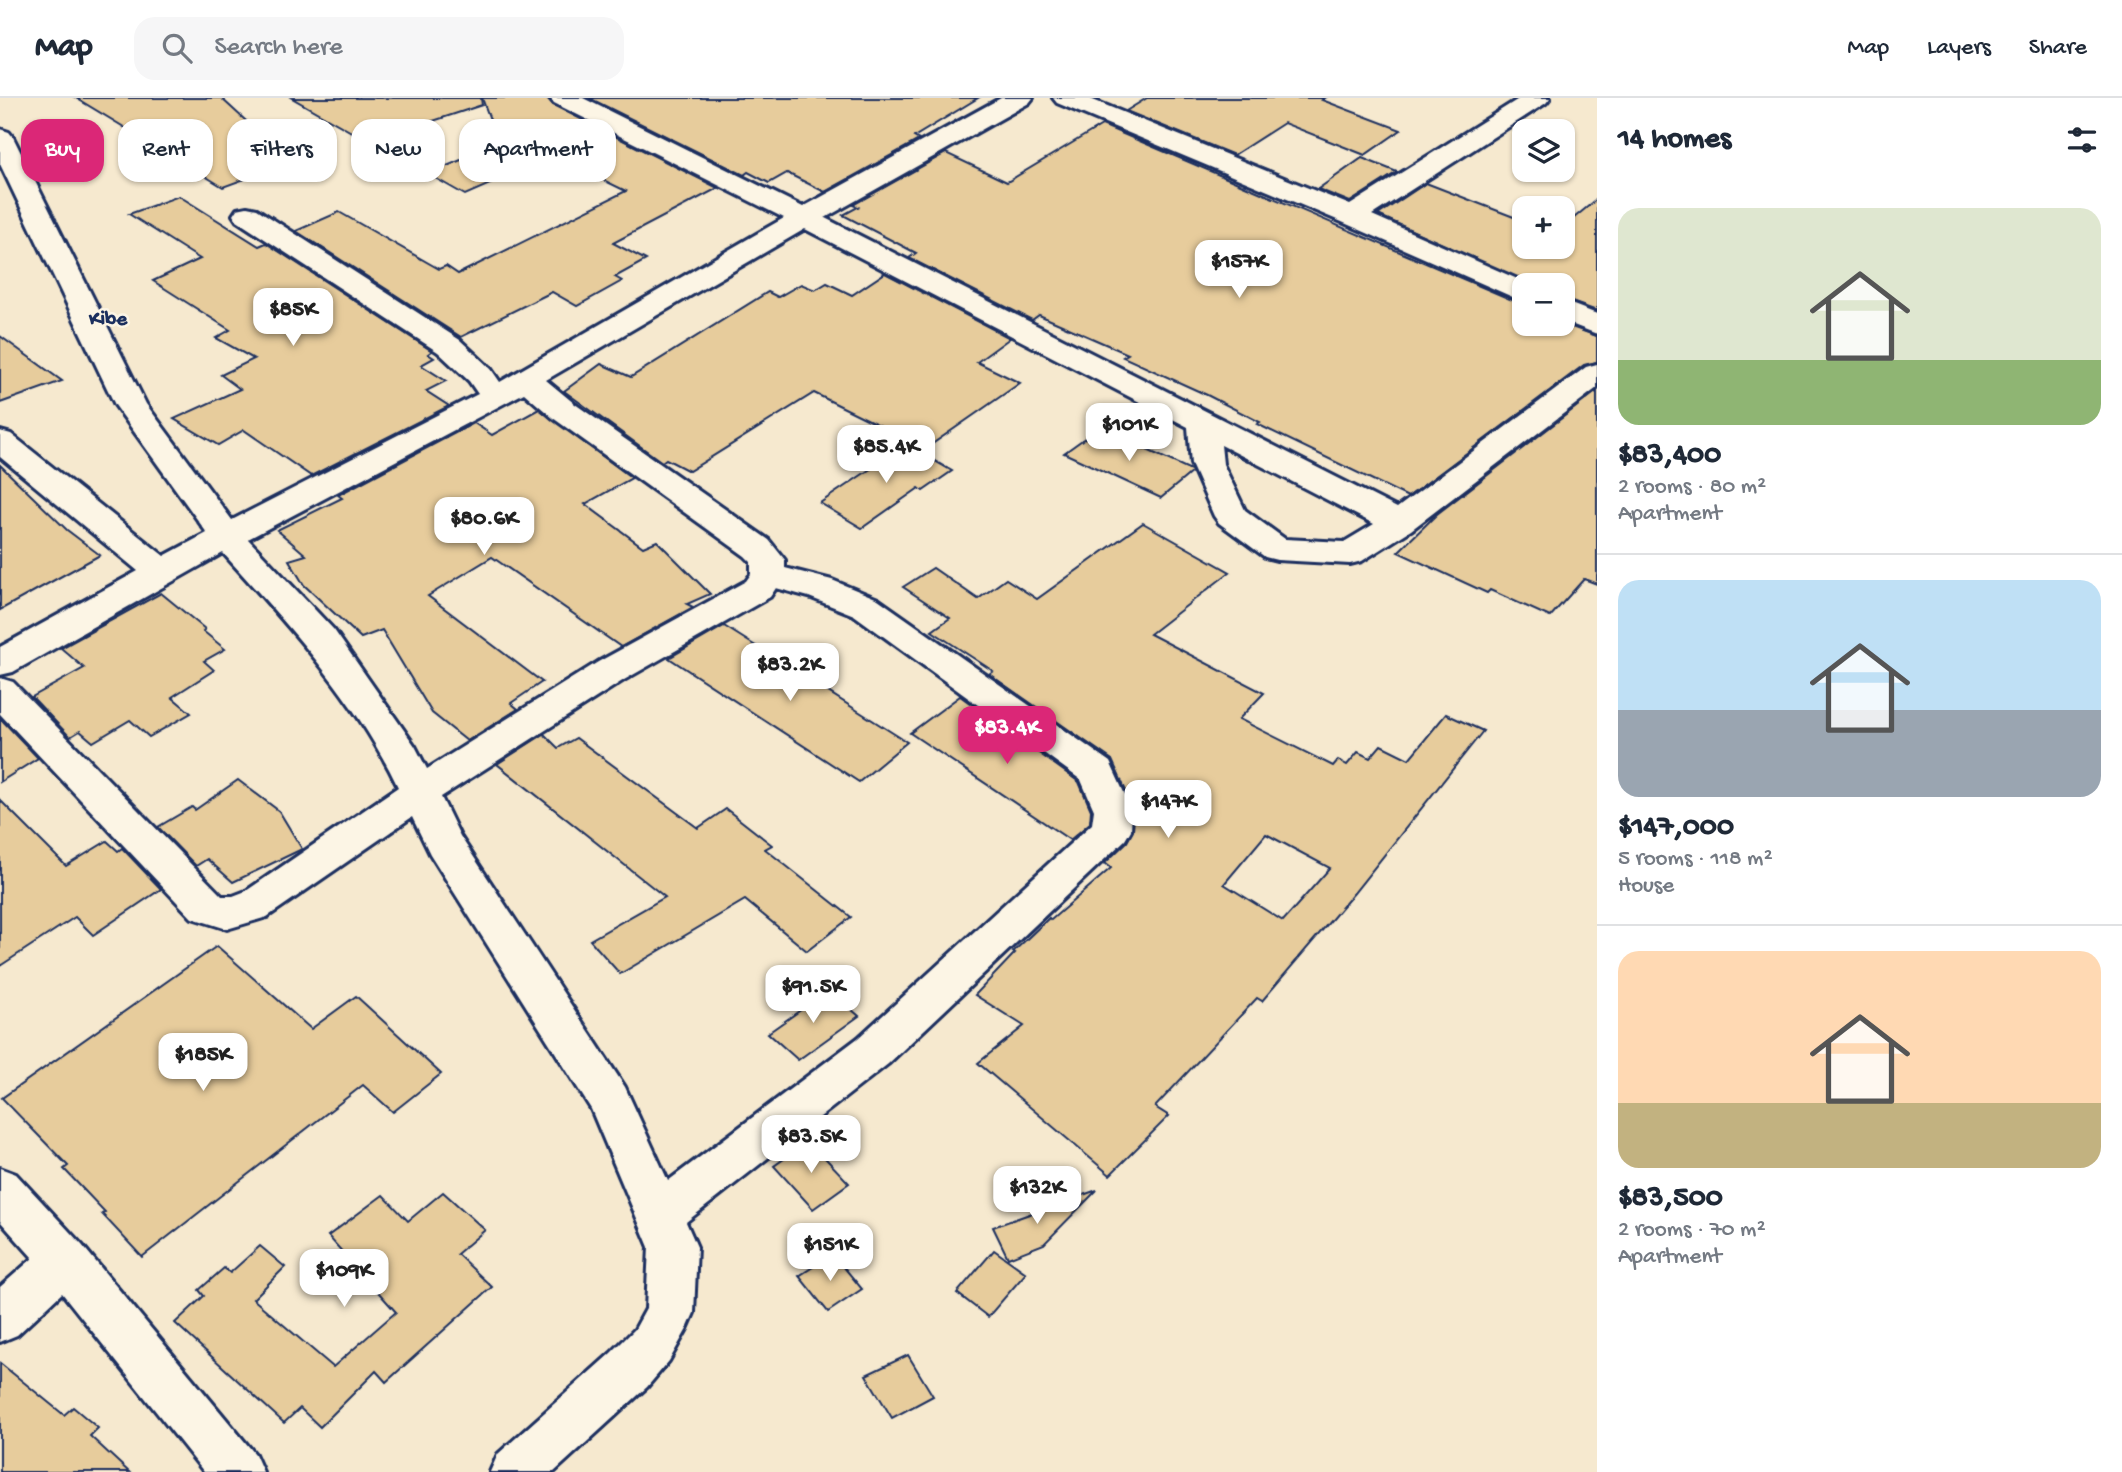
<!DOCTYPE html>
<meta charset="utf-8">
<style>
:root{--surface:#fff;--page:#f6f6f7;--text:#1f2937;--muted:#747a83;--line:#e0e1e3;--accent:#db2777}
body{margin:0;font-family:"Gochi Hand",sans-serif;background:var(--page);color:var(--text);height:100vh;display:flex;flex-direction:column;font-size:26px;white-space:nowrap}
*{box-sizing:border-box;margin:0}
p{font-size:23px;color:var(--muted)}
.icon{flex:none;width:38px;height:38px;fill:none;stroke:currentColor;stroke-width:2;stroke-linecap:round;stroke-linejoin:round}
.map{position:relative;flex:1;overflow:hidden}
.sheet{display:flex;flex-direction:column;background:var(--surface);width:525px}
.sheet>*{flex:none}
.hud{position:absolute;left:21px;top:21px;width:665px;height:63px;display:flex;gap:14px}
.tools{position:absolute;left:1512px;top:21px;display:grid;gap:14px}
.tools a{display:grid;place-items:center;width:63px;height:63px;border-radius:14px;background:var(--surface);box-shadow:0 2px 5px #0004;font-size:35px}
.price{position:absolute;translate:-50% -60px;padding:0 16px;border-radius:14px;background:#fff;color:#222;font-size:23px;line-height:46px;filter:drop-shadow(0 2px 4px #0008)}
.price::after{content:'';position:absolute;left:50%;top:42px;width:21px;height:16px;margin-left:-10px;background:inherit;clip-path:polygon(0 0,100% 0,50% 100%)}
.price.on{background:var(--accent);color:#fff}
ul{padding:0;list-style:none}
li{display:grid;align-content:center;gap:14px;height:371px;padding:0 21px}
li+li{border-top:2px solid var(--line)}
li span{display:grid;place-items:center;height:217px;border-radius:21px;color:#555}
li>.icon{margin-inline-start:auto}
span .icon{width:126px;height:126px;fill:#fffc;stroke-width:1}
li b{font-size:30px}
h2{display:flex;justify-content:space-between;align-items:center;height:84px;padding:0 21px;font-size:30px}
.pill{padding:0 24px;border-radius:21px;background:var(--surface);box-shadow:0 2px 5px #0004;font-size:24px;line-height:63px}
.pill.on{background:var(--accent);color:#fff}
header{display:flex;align-items:center;gap:42px;box-sizing:border-box;height:98px;padding:0 35px;background:var(--surface);border-bottom:2px solid var(--line)}
header strong{font-size:33px}
nav{display:flex;gap:38px;margin-inline-start:auto;font-size:24px}
.search{width:490px;height:63px;background:var(--page);display:flex;align-items:center;gap:18px;box-sizing:border-box;padding:0 24px;border-radius:21px;color:var(--muted);font-size:26px}
main{display:flex;flex:1;min-height:0}
.map>svg:first-child{display:block}
.building{fill:#e7cc9c;stroke:#1b2f5e;stroke-width:2;fill-rule:evenodd}
.lines{fill:none;stroke-linecap:round;stroke-linejoin:round}
.minor-casing{stroke:#1b2f5e;stroke-width:6}
.minor{fill:#fcf5e5;fill-rule:evenodd}
.labels{text-anchor:middle;stroke-width:5;stroke-linejoin:round;paint-order:stroke}
.far-quarter-label{font-size:21px;font-weight:bold;fill:#1b2f5e;stroke:#fcf5e5}
</style>
<header>
<strong>Map</strong>
<div class="search"><svg class="icon" aria-label="search" viewBox="0 0 24 24"><circle cx="10" cy="10" r="6"/><path d="M15 15l6 6"/></svg>Search here</div>
<nav><a>Map</a><a>Layers</a><a>Share</a></nav>
</header>
<main>
<div class="map">
<svg width="1597" height="1374" viewBox="0 0 1597 1374">
<rect width="100%" height="100%" fill="#f6e9cf"/>
<filter id="ink" filterUnits="userSpaceOnUse"><feTurbulence type="fractalNoise" baseFrequency=".0143" numOctaves="2"/><feDisplacementMap in="SourceGraphic" scale="14" xChannelSelector="R" yChannelSelector="G"/><feConvolveMatrix kernelMatrix="1 2 1 2 8 2 1 2 1" color-interpolation-filters="sRGB"/></filter>
<g filter="url(#ink)">
<!-- building -->
<g class="building">
<path d="M76,0H221L291,64L223,89Z"/>
<path d="M292,0H481L482,7L369,44Z"/>
<path d="M482,0H547L553,7L718,90L613,145L646,162L615,179L622,183L577,208L552,194L461,239L296,133L339,114L439,171L446,168L458,176L626,93L554,58L465,97L428,76L499,46Z"/>
<path d="M589,0H978L914,39L919,42L825,94L787,75L769,85L748,74L744,77Z"/>
<path d="M1147,0H1325L1322,2L1401,32L1365,57L1284,25L1234,57L1126,13Z"/>
<path d="M1102,27L1524,207V226H1563L1597,238V264L1584,267L1408,399L1257,326L1260,324L1207,297L1123,259L1128,256L1039,217L1032,222L909,160L916,155L843,117L858,109L853,107L946,55L1007,84Z"/>
<path d="M1362,60L1397,74L1350,104L1318,91Z"/>
<path d="M1426,85L1524,123V149H1563V129L1597,101V213L1563,201V187H1533L1378,117Z"/>
<path d="M179,98L259,148L266,145L432,253L428,256L434,260L421,267L446,283L426,293L449,308L311,378L244,332L218,347L174,321L240,291L221,277L254,261L216,240L230,232L153,183L200,161L129,116Z"/>
<path d="M885,175L1010,240L977,264L1020,285L922,353L880,331L883,329L814,295L689,373L666,361L662,364L564,293L601,266L631,279L768,194L778,199L801,186L815,192L827,185L852,197Z"/>
<path d="M0,238L62,283L0,305Z"/>
<path d="M1597,293V486L1584,481L1550,519L1490,492L1487,495L1398,454L1437,416Z"/>
<path d="M539,311L632,380L585,406L643,449L657,443L710,496L687,506L693,509L621,549L492,459L428,498L542,584L511,605L518,611L467,643L432,615L382,532L361,540L304,487L289,462L306,457L277,432L342,400L338,397L474,325L492,337Z"/>
<path d="M1099,330L1191,372L1192,374L1161,400L1064,355Z"/>
<path d="M902,344L952,373L923,393L919,390L862,430L820,405L878,366L872,363Z"/>
<path d="M0,367L67,432L100,457L0,512Z"/>
<path d="M1143,425L1230,474L1150,536L1264,595L1239,621L1333,668L1338,662L1347,667L1358,654L1370,660L1381,647L1409,661L1446,616L1483,633L1354,795L1262,903L1257,900L1155,1009L1169,1018L1110,1077L978,965L1024,928L975,897L1015,855L1013,854L1049,820L1051,822L1111,770L1105,765L1127,744L1133,733L1134,711L1112,662L989,576L993,573L932,533L950,520L903,489L933,470L978,501L1006,481L1037,501ZM1266,736L1330,770L1283,823L1224,786Z"/>
<path d="M161,495L205,531L203,533L225,551L204,563L214,572L172,599L191,615L149,639L130,622L93,644L80,633L70,639L32,599L84,570L61,550Z"/>
<path d="M724,528L907,644L859,684L669,560Z"/>
<path d="M960,598L1079,684L1091,712L1090,725L1070,742L910,635Z"/>
<path d="M0,620L38,660L0,684Z"/>
<path d="M544,636L558,650L576,640L698,730L726,711L772,747L765,751L851,819L807,853L745,802L620,876L590,842L665,799L497,666Z"/>
<path d="M238,682L279,713L302,751L233,784L207,761L196,768L158,729L192,709L195,712Z"/>
<path d="M0,702L66,768L107,743L118,753L122,750L161,791L93,837L75,819L0,868Z"/>
<path d="M217,848L311,931L356,898L441,976L393,1014L363,987L142,1159L102,1116L105,1114L64,1071L68,1068L2,1000Z"/>
<path d="M829,892L859,918L798,962L768,935Z"/>
<path d="M809,1043L849,1085L813,1111L774,1068Z"/>
<path d="M1097,1092L1044,1146L1008,1160L993,1129Z"/>
<path d="M443,1094L485,1132L457,1156L492,1189L386,1284L376,1273L320,1329L300,1310L284,1325L175,1225L204,1198L199,1192L224,1170L230,1175L260,1148L285,1169L253,1201L333,1269L396,1214L328,1138L383,1097L408,1123Z"/>
<path d="M994,1152L1026,1175L988,1219L957,1195Z"/>
<path d="M833,1156L862,1191L828,1214L799,1178Z"/>
<path d="M908,1257L933,1298L892,1320L866,1277Z"/>
<path d="M0,1265L64,1317L73,1309L98,1330L90,1338L129,1374H0Z"/>
</g>
<g class="lines">
<!-- minor casing -->
<g class="minor-casing">
<g id="minor">
<path d="M550,0H583L803,109L1001,0H1033L1029,5L825,120L1397,410L1586,269L1597,266V290L1411,432L1362,463L1350,466L1277,462L1265,459L1219,425L1214,418L1191,366L1188,329L805,131L546,282L575,306L769,442L785,462V470L832,482L878,501L1110,664L1132,712L1131,732L1125,742L888,966L686,1124L697,1149L694,1215L687,1231L669,1263L647,1289L554,1374H490L498,1356L611,1255L635,1231L646,1211L649,1149L591,1011L430,756L412,719L267,819L227,831L192,820L0,616V580L13,584L222,798H233L246,793L398,689C356,601 288,527 223,455L13,574L0,577V549L138,473L0,359V333L11,336L164,458L207,435L115,307L0,66V31L9,34L13,39L146,306L232,422L478,296L469,283L438,254L237,123L233,117L237,111L247,109L257,111L460,242L491,271L500,284L784,120L554,5ZM524,295L553,320L745,458L751,464V476L746,483L598,564L427,671L415,648L334,532L248,441ZM1221,347L1374,426L1344,444L1285,441L1245,412L1223,366ZM776,490L809,499L854,517L1081,682L1094,712L1092,726L858,940L668,1083L625,989L460,738L441,699L624,582L770,499Z"/>
<path d="M1053,0H1088L1350,107L1520,0H1550L1546,5L1372,117L1531,187H1524V204L1342,124L1057,5Z"/>
<path d="M1563,203L1597,216V236L1563,223Z"/>
<path d="M0,1070L16,1076L82,1147L255,1356L263,1374H204L62,1195L17,1237L0,1244V1189L33,1160L0,1123Z"/>
</g>
</g>
<!-- minor -->
<use href="#minor" class="minor"/>
</g>
</g>
<g class="labels">
<!-- far-quarter labels -->
<g class="far-quarter-label">
<text x="108" y="226">Kibe</text>
</g>
</g>
</svg>
<div class="tools">
<a><svg class="icon" aria-label="layers" viewBox="0 0 24 24"><path d="M12 4l9 5-9 5-9-5zM3 14l9 5 9-5"/></svg></a>
<a>+</a>
<a>−</a>
</div>
<b class="price" style="left:1239px;top:202px">$157K</b>
<b class="price" style="left:293px;top:250px">$85K</b>
<b class="price" style="left:1129px;top:365px">$101K</b>
<b class="price" style="left:886px;top:387px">$85.4K</b>
<b class="price" style="left:484px;top:459px">$80.6K</b>
<b class="price" style="left:790px;top:605px">$83.2K</b>
<b class="price on" style="left:1007px;top:668px">$83.4K</b>
<b class="price" style="left:1168px;top:742px">$147K</b>
<b class="price" style="left:813px;top:927px">$91.5K</b>
<b class="price" style="left:203px;top:995px">$185K</b>
<b class="price" style="left:811px;top:1077px">$83.5K</b>
<b class="price" style="left:1037px;top:1128px">$132K</b>
<b class="price" style="left:830px;top:1185px">$151K</b>
<b class="price" style="left:344px;top:1211px">$109K</b>
<div class="hud">
<a class="pill on">Buy</a>
<a class="pill">Rent</a>
<a class="pill">Filters</a>
<a class="pill">New</a>
<a class="pill">Apartment</a>
</div>
</div>
<section class="sheet">
<h2>14 homes<svg class="icon" aria-label="filters" viewBox="0 0 24 24"><path d="M4 7h16M4 17h16"/><circle cx="9" cy="7" r="2"/><circle cx="15" cy="17" r="2"/></svg></h2>
<ul>
<li><span style="background:linear-gradient(#dfe7d0 70%,#8fb573 0)"><svg class="icon" aria-label="home" viewBox="0 0 24 24"><path d="M3 11l9-7 9 7M6 9v11h12V9"/></svg></span><div><b>$83,400</b><p>2 rooms · 80 m²</p><p>Apartment</p></div></li>
<li><span style="background:linear-gradient(#bfe0f5 60%,#9aa5b1 0)"><svg class="icon" aria-label="home" viewBox="0 0 24 24"><path d="M3 11l9-7 9 7M6 9v11h12V9"/></svg></span><div><b>$147,000</b><p>5 rooms · 118 m²</p><p>House</p></div></li>
<li><span style="background:linear-gradient(#ffd9b3 70%,#c2b280 0)"><svg class="icon" aria-label="home" viewBox="0 0 24 24"><path d="M3 11l9-7 9 7M6 9v11h12V9"/></svg></span><div><b>$83,500</b><p>2 rooms · 70 m²</p><p>Apartment</p></div></li>
</ul>
</section>
</main>
